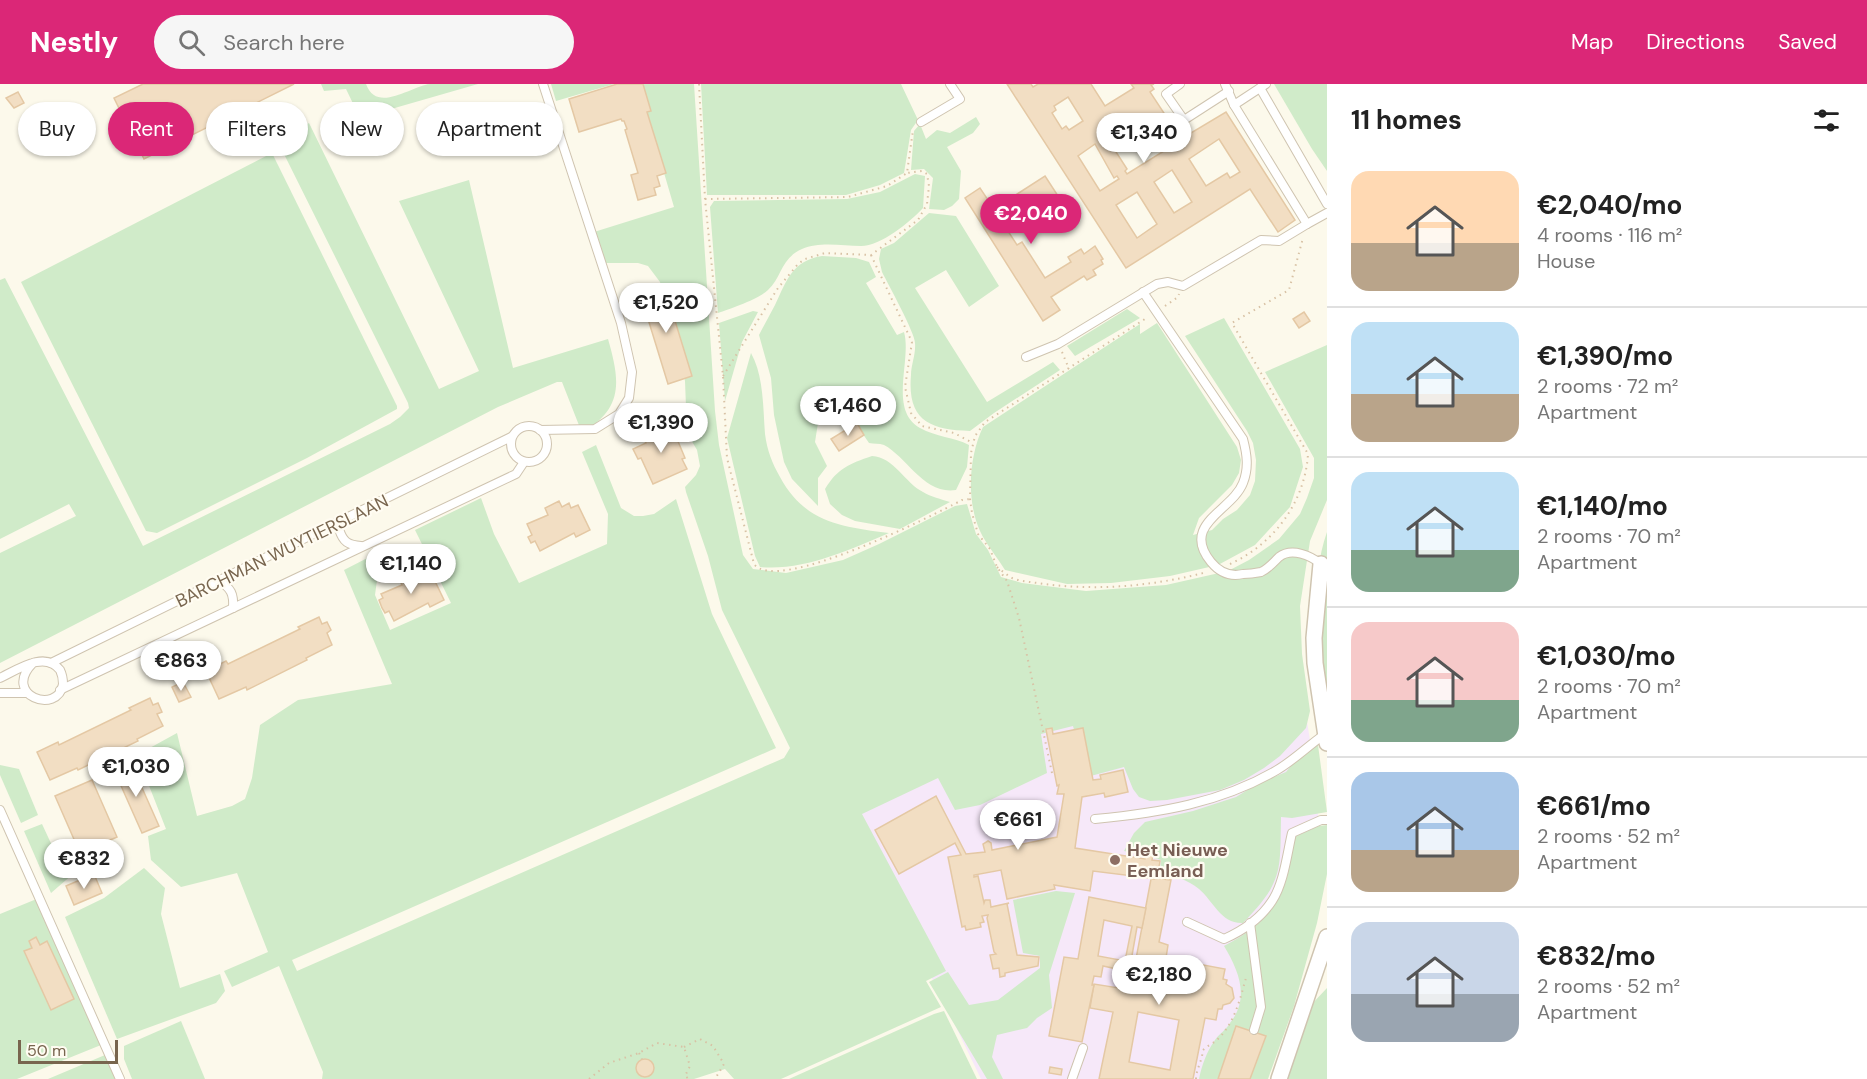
<!DOCTYPE html>
<meta charset="utf-8">
<style>
:root{--surface:#fff;--page:#f6f6f6;--text:#222;--muted:#767676;--line:#e0e0e0;--accent:#db2777}
body{margin:0;font-family:"DM Sans",sans-serif;background:var(--page);color:var(--text);height:100vh;display:flex;flex-direction:column;font-size:22px;white-space:nowrap}
*{box-sizing:border-box;margin:0}
p{font-size:20px;color:var(--muted)}
.icon{flex:none;width:33px;height:33px;fill:none;stroke:currentColor;stroke-width:2;stroke-linecap:round;stroke-linejoin:round}
.map{position:relative;flex:1;overflow:hidden}
.panel{display:flex;flex-direction:column;background:var(--surface);width:540px}
.panel>*{flex:none}
.guide{position:absolute;left:18px;top:18px;width:570px;height:54px;display:flex;gap:12px}
.scale{position:absolute;left:18px;bottom:15px;width:100px;box-sizing:border-box;padding-left:6px;border:3px solid #78654e;border-top:0;font-size:16px;line-height:21px;white-space:nowrap;color:#78654e;-webkit-text-stroke:4px #fffcf2;paint-order:stroke}
.price{position:absolute;translate:-50% -51px;padding:0 14px;border-radius:21px;background:#fff;color:#222;font-size:20px;line-height:39px;filter:drop-shadow(0 2px 3px #0008)}
.price::after{content:'';position:absolute;left:50%;top:36px;width:18px;height:14px;margin-left:-9px;background:inherit;clip-path:polygon(0 0,100% 0,50% 100%)}
.price.active{background:var(--accent);color:#fff}
ul{padding:0;list-style:none}
li{display:flex;align-items:center;gap:18px;height:150px;padding:0 24px}
li+li{border-top:2px solid var(--line)}
li span{display:grid;place-items:center;flex:none;width:168px;height:120px;border-radius:18px;color:#555}
li>.icon{margin-inline-start:auto}
span .icon{width:72px;height:72px;fill:#fffc;stroke-width:1}
li b{font-size:26px}
h2{display:flex;justify-content:space-between;align-items:center;height:72px;padding:0 24px;font-size:26px}
.chip{padding:0 21px;border-radius:27px;background:var(--surface);box-shadow:0 2px 4px #0004;font-size:21px;line-height:54px}
.chip.active{background:var(--accent);color:#fff}
header{display:flex;align-items:center;gap:36px;box-sizing:border-box;height:84px;padding:0 30px;background:var(--accent);color:#fff}
header strong{font-size:28px}
nav{display:flex;gap:33px;margin-inline-start:auto;font-size:21px}
.search{width:420px;height:54px;background:var(--page);display:flex;align-items:center;gap:15px;box-sizing:border-box;padding:0 21px;border-radius:33px;color:var(--muted);font-size:22px}
main{display:flex;flex:1;min-height:0}
.map>svg:first-child{display:block}
.education{fill:#f6e8f9}
.green{fill:#d0ebc9}
.building{fill:#f2dec3;stroke:#e4c8a4;stroke-width:1.5;fill-rule:evenodd}
.lines{fill:none;stroke-linecap:round;stroke-linejoin:round}
.lane-casing{stroke:#cfc4b0;stroke-width:10}
.street-casing{stroke:#cfc4b0;stroke-width:18}
.path{stroke:#d8c2a5;stroke-width:2;stroke-dasharray:1.5 4.5;stroke-linecap:butt}
.lane{stroke:#fff;stroke-width:8}
.street{stroke:#fff;stroke-width:15}
.education-dot{fill:#8d6e63;stroke:#fffcf2;stroke-width:2}
.labels{text-anchor:middle;stroke-width:4.5;stroke-linejoin:round;paint-order:stroke}
.street-label{font-size:18px;fill:#78654e;stroke:#fffcf2}
.education-label{font-size:18px;font-weight:bold;fill:#785e54;stroke:#fffcf2;text-anchor:start}
</style>
<header>
<strong>Nestly</strong>
<div class="search"><svg class="icon" aria-label="search" viewBox="0 0 24 24"><circle cx="10" cy="10" r="6"/><path d="M15 15l6 6"/></svg>Search here</div>
<nav><a>Map</a><a>Directions</a><a>Saved</a></nav>
</header>
<main>
<div class="map">
<svg width="1327" height="995" viewBox="0 0 1327 995">
<rect width="100%" height="100%" fill="#fcf9eb"/>
<!-- education -->
<path class="education" d="M1285,500L1314,681L1322,780L1259,995H981L939,908L775,593Z"/>
<!-- green -->
<g class="green">
<path d="M321,0H366C377,30 411,2 430,0C445,0 462,0 478,0L360,34L346,5L324,7Z"/>
<path d="M551,0H614L556,17Z"/>
<path d="M638,0H694L715,327L719,361L743,471L753,485L786,489L843,476L879,460L955,422L967,420L976,450L988,466L1001,493L1022,499L1086,507L1166,501L1228,487L1249,476L1279,455L1300,430L1307,414L1314,394V374L1265,288L1327,261V416L1310,457L1300,522L1302,570L1310,627L1306,644L1280,672L1264,684L1244,696L1220,706L1167,716L1150,717L1139,713L1133,705L1124,683L1087,693L1073,642L1041,650L1047,689L980,721L955,726L938,694L862,730L946,887L926,897L941,923L781,995H734L725,985L694,995H322L323,988L279,882L232,903L224,887L268,868L237,789L181,803L151,776L148,752L166,745L137,671L177,649L197,732L232,722L245,715L252,694L260,641L298,616L392,600L344,486L381,467L375,511L390,546L451,519L415,446L481,414L494,450L519,499L607,460L608,430L582,368L596,361L621,424L634,432H643L654,430L676,415L712,530L776,664L292,876L297,887L784,674L790,664L722,526L708,472L686,408L685,403L696,391L700,382L697,366L687,349L685,297L660,198L648,182L638,179H604L594,148L674,123Z"/>
<path d="M701,0H901L918,36L911,46L904,89L880,101L846,111H707Z"/>
<path d="M1274,0H1327V87L1312,65Z"/>
<path d="M976,33L980,40L973,49L947,63L961,87L959,115L952,122L944,126L929,125L933,94L924,85L911,86L914,47L920,40L926,55L937,46L950,49Z"/>
<path d="M309,39L439,305L479,287L399,117L469,96L513,284L608,255C620,297 624,324 582,349L562,298H557L498,323L0,579V469L76,432L69,420L0,455V196L5,194L143,462L390,340L400,333L409,324L408,319L277,56Z"/>
<path d="M270,70L273,71L397,322V325L307,374L157,449L146,447L21,198Z"/>
<path d="M915,90L925,92L923,124C910,138 881,162 861,162C843,162 820,157 802,165C781,174 782,193 768,206C759,215 730,225 718,229L710,123L714,117L847,115L880,108Z"/>
<path d="M929,129L956,132L999,202L969,223L946,186L915,204L987,318L1053,278L1060,286L994,329L970,347C929,346 907,336 911,291C911,281 916,270 915,259C915,249 888,200 882,188L879,175L881,165L894,159Z"/>
<path d="M822,172L856,174L869,178L876,193L866,199L897,251L904,248C912,276 888,326 920,344C936,353 954,353 969,361L967,383L956,406C924,411 907,373 884,361C879,359 874,360 869,359L852,334L844,329L827,333L818,339L815,358L827,382L818,394V422L792,395L784,378L774,331L771,294L759,251C764,241 770,231 775,221C787,196 792,177 822,172Z"/>
<path d="M1127,225L1140,234L1075,272L1067,262Z"/>
<path d="M753,227L758,228L742,258L725,317L719,239Z"/>
<path d="M1224,234L1300,365L1303,383L1290,423L1255,461L1218,481L1170,492L1111,499L1067,500L1005,486C997,473 986,460 980,447C966,416 969,372 983,343L1140,240V250L1157,239L1237,363L1241,376L1239,389L1232,401L1199,434L1193,451L1212,446L1223,435L1237,426L1250,411L1255,397L1256,376L1253,359L1247,347L1185,252Z"/>
<path d="M751,269C764,292 763,325 765,350C767,366 772,379 780,393C805,439 842,443 889,449C849,466 804,487 760,483L755,472L727,354Z"/>
<path d="M872,372C894,373 905,399 923,408C931,413 941,415 950,418L900,445L855,437L842,431L830,420L825,405C838,384 849,380 872,372Z"/>
<path d="M1327,448V603L1324,604C1320,552 1309,498 1327,448Z"/>
<path d="M1315,659L1318,661L1327,728L1292,734L1281,733C1280,789 1283,797 1243,839C1221,840 1214,818 1199,805C1188,796 1173,792 1160,786L1161,776L1154,774L1157,766L1146,762L1144,771L1124,767L1134,749L1145,738L1193,727L1236,713L1259,699L1286,688L1299,672Z"/>
<path d="M0,681L19,685L38,731L21,739L0,691Z"/>
<path d="M42,740L62,783H81L51,809L24,747Z"/>
<path d="M1327,741V790L1317,839L1294,922L1268,995H1199C1202,981 1206,969 1215,956C1219,950 1226,946 1230,939C1250,914 1239,887 1224,862C1276,835 1288,810 1294,753L1319,742Z"/>
<path d="M144,784L165,804L161,830L180,904L220,890L225,907L216,919L117,955L65,833L104,814Z"/>
<path d="M1056,807L1075,809L1049,891L1052,924L1037,934L1027,944L997,951L992,973L1003,995H987L929,898L948,888L969,921L998,916L1040,884V872L1023,869L1013,816Z"/>
<path d="M39,814L101,961L17,995H0V830Z"/>
<path d="M1327,904V995H1286L1311,921Z"/>
<path d="M944,927L977,995H789L934,930Z"/>
<path d="M181,937L205,995H132L124,975V962Z"/>
<path d="M105,971L115,995H48Z"/>
</g>
<!-- building -->
<g class="building">
<path d="M143,0H294L144,75L114,14Z"/>
<path d="M617,0H643L651,27L647,28L666,89L657,92L660,102L654,104L656,111L638,116L631,91L638,89L625,46L627,45L624,37H622L621,35L579,48L569,15Z"/>
<path d="M1007,0H1031L1033,3L1038,0H1091L1105,22L1134,4L1131,0H1154L1151,1L1154,5L1150,8L1181,55L1226,28L1295,136L1278,148L1250,105L1126,184ZM1068,13L1083,37L1069,46L1066,42L1062,45L1052,29L1056,26L1054,22ZM1142,32L1164,67L1127,90L1125,87L1127,85L1109,57H1107L1105,54ZM1219,55L1240,88L1230,94L1227,89L1206,102L1189,75ZM1095,60L1114,94L1117,92L1119,95L1100,107L1078,72ZM1172,86L1192,118L1174,129L1154,98ZM1137,108L1157,140L1137,154L1116,121Z"/>
<path d="M18,8L24,19L14,24L6,14Z"/>
<path d="M1045,92L1060,115L1017,142L1013,135L1004,141L1017,161L1022,158L1045,194L1071,178L1068,173L1081,165L1084,170L1095,162L1103,175L1101,176L1103,180L1093,186L1096,191L1087,196L1084,192L1051,213L1060,226L1043,237L965,114L980,104L994,125Z"/>
<path d="M664,201L692,292L668,300L640,209Z"/>
<path d="M1304,228L1310,237L1299,244L1293,235Z"/>
<path d="M857,339L864,351L839,367L831,355Z"/>
<path d="M661,340L664,346L672,343L685,374L682,375L687,385L653,400L641,374L638,375L633,365L646,359L641,350Z"/>
<path d="M559,417L562,423L569,419L571,424L578,421L590,446L576,453L574,449L540,467L535,457L531,459L528,453L532,451L527,440L548,431L545,424Z"/>
<path d="M413,487L416,493L423,489L425,494L432,491L444,516L430,523L428,519L394,537L389,527L385,529L382,524L379,516L383,514L381,510L402,501L399,494Z"/>
<path d="M319,533L322,540L327,538L331,546L327,549L332,561L306,574L307,576L247,606L246,603L219,615L206,587L226,577L228,580L300,545L298,543Z"/>
<path d="M183,598L191,613L179,618L172,603Z"/>
<path d="M150,614L153,621L158,619L162,628L157,630L163,642L137,655L138,657L78,686L77,684L50,696L37,668L58,658L59,661L131,626L129,624Z"/>
<path d="M1052,644L1053,650L1083,644L1093,696L1101,695L1100,691L1123,686L1128,708L1105,713L1104,709L1082,713L1075,764L1145,775L1146,769L1152,768L1153,770L1152,776L1160,777L1157,795L1093,787L1090,807L1054,801L1055,805L1007,815L1001,786L974,791V793L978,792L984,819L985,816H990L991,823L1009,819L1007,820L1017,871L1039,873L1038,882L1005,889V892L1000,893L999,884L993,885L990,871L996,870L994,868L987,834L988,831L982,832L984,838L980,839L981,843L966,846L965,842L962,843L948,773L961,771L955,759L899,790L875,746L936,712L966,770L985,768L983,760L988,757L991,759L992,766L1057,753L1064,710H1057L1059,701L1057,702L1047,651L1046,645Z"/>
<path d="M131,679L159,742L142,749L114,686Z"/>
<path d="M92,696L117,753L80,769L55,712Z"/>
<path d="M1158,789L1164,790L1163,795L1171,796L1159,858L1168,861L1166,874L1225,885L1223,895L1227,896L1226,900L1232,904L1234,914L1230,919L1223,921L1222,925H1218L1216,936L1205,934L1193,995H1099L1113,928L1090,924L1094,900L1131,906L1132,897L1125,896L1126,890L1133,891L1151,795H1157ZM1138,928L1179,936L1170,986L1129,978Z"/>
<path d="M94,790L102,809L74,821L66,802Z"/>
<path d="M1089,813L1146,824L1142,844L1137,843L1130,883L1118,881L1117,885L1103,882L1101,893L1094,892L1092,901H1094L1082,958L1049,952L1064,873L1078,875ZM1104,836L1132,842L1125,877L1098,872Z"/>
<path d="M36,853L40,861L47,857L74,915L51,926L24,867L32,864L29,857Z"/>
<path d="M1236,942L1266,952L1250,995H1218Z"/>
<circle cx="645" cy="984" r="9"/>
<path d="M1050,983L1062,985L1061,991L1049,989Z"/>
</g>
<g class="lines">
<!-- lane casing -->
<g class="lane-casing">
<g id="lane">
<path d="M1180,0L1166,10L1184,36L1229,7"/>
<path d="M1225,0L1234,21L1266,0"/>
<path d="M1260,4L1327,120"/>
<path d="M1234,21L1307,140L1327,129"/>
<path d="M921,38L960,15L950,0"/>
<path d="M1143,208L1243,355C1247,370 1249,384 1243,399C1232,427 1180,440 1211,478C1220,489 1230,493 1243,490C1249,490 1256,489 1261,488C1268,485 1274,478 1279,473C1292,463 1311,472 1321,480"/>
<path d="M1026,273L1058,260L1157,200L1168,198L1183,202L1261,156L1279,157L1307,140"/>
<circle cx="529" cy="360" r="18"/>
<path d="M540,346L595,345L619,330L629,314L632,288L621,239L543,0"/>
<path d="M343,437L339,445C343,458 348,461 361,462"/>
<path d="M219,497C231,504 234,510 233,524"/>
<path d="M51,579L511,353"/>
<path d="M0,594C17,586 45,566 60,586C62,590 63,595 63,600C58,632 1,611 33,579"/>
<path d="M60,606L516,390L524,378"/>
<path d="M0,609H27"/>
<path d="M0,726L120,995"/>
<path d="M1095,735C1159,729 1221,719 1277,686C1294,676 1309,661 1325,650"/>
<path d="M1187,838L1224,855C1242,847 1261,834 1272,817C1284,799 1287,770 1292,749L1321,736H1327"/>
<path d="M1250,839L1261,923L1254,946"/>
<path d="M1072,995L1083,964"/>
</g>
</g>
<!-- street casing -->
<g class="street-casing">
<g id="street">
<path d="M1321,480L1314,554L1315,579L1327,659"/>
<path d="M1279,995L1327,853"/>
</g>
</g>
<!-- path -->
<g class="path">
<path d="M699,0L705,115L723,292L727,374L754,480C776,511 934,431 962,416L970,415"/>
<path d="M705,115L848,113L887,102L907,89L913,46"/>
<path d="M871,171L912,258L905,303L911,329L922,342L954,349L973,359"/>
<path d="M1165,222L1178,213L1179,210"/>
<path d="M1062,268L1069,285"/>
<path d="M723,292L778,204L798,180L805,175L825,169L871,171L918,136L927,120L929,102L927,90L922,87L907,89"/>
<path d="M1230,480C1274,460 1305,418 1308,370L1232,239L1289,206L1303,154"/>
<path d="M997,483C1002,487 1007,491 1012,494C1022,498 1033,498 1044,500C1099,507 1154,502 1207,488"/>
<path d="M1052,689L1019,534L1007,497L997,483L990,465L978,450L972,429L970,415L971,369L975,352L985,338L1148,233"/>
<path d="M684,963L700,955L713,962L724,980L715,995"/>
<path d="M639,969L642,975"/>
<path d="M589,995L609,979L639,969L657,959L684,963L690,982L685,992L689,995"/>
<path d="M1196,995C1196,986 1202,977 1203,966C1208,961 1214,959 1218,955C1235,938 1240,915 1246,894"/>
</g>
<!-- lane -->
<use href="#lane" class="lane"/>
<!-- street -->
<use href="#street" class="street"/>
</g>
<!-- markers -->
<circle class="education-dot" cx="1115" cy="776" r="6"/>
<g class="labels">
<!-- street labels -->
<g class="street-label">
<text transform="translate(282 467) rotate(-26)" y="6">BARCHMAN WUYTIERSLAAN</text>
</g>
<!-- education labels -->
<g class="education-label">
<text x="1127" y="772">Het Nieuwe<tspan x="1127" dy="21">Eemland</tspan></text>
</g>
</g>
</svg>
<div class="scale">50 m</div>
<b class="price" style="left:1144px;top:80px">€1,340</b>
<b class="price active" style="left:1031px;top:161px">€2,040</b>
<b class="price" style="left:666px;top:250px">€1,520</b>
<b class="price" style="left:848px;top:353px">€1,460</b>
<b class="price" style="left:661px;top:370px">€1,390</b>
<b class="price" style="left:411px;top:511px">€1,140</b>
<b class="price" style="left:181px;top:608px">€863</b>
<b class="price" style="left:136px;top:714px">€1,030</b>
<b class="price" style="left:1018px;top:767px">€661</b>
<b class="price" style="left:84px;top:806px">€832</b>
<b class="price" style="left:1159px;top:922px">€2,180</b>
<div class="guide">
<a class="chip">Buy</a>
<a class="chip active">Rent</a>
<a class="chip">Filters</a>
<a class="chip">New</a>
<a class="chip">Apartment</a>
</div>
</div>
<section class="panel">
<h2>11 homes<svg class="icon" aria-label="filters" viewBox="0 0 24 24"><path d="M4 7h16M4 17h16"/><circle cx="9" cy="7" r="2"/><circle cx="15" cy="17" r="2"/></svg></h2>
<ul>
<li><span style="background:linear-gradient(#ffd9b3 60%,#b9a48a 0)"><svg class="icon" aria-label="home" viewBox="0 0 24 24"><path d="M3 11l9-7 9 7M6 9v11h12V9"/></svg></span><div><b>€2,040/mo</b><p>4 rooms · 116 m²</p><p>House</p></div></li>
<li><span style="background:linear-gradient(#bfe0f5 60%,#b9a48a 0)"><svg class="icon" aria-label="home" viewBox="0 0 24 24"><path d="M3 11l9-7 9 7M6 9v11h12V9"/></svg></span><div><b>€1,390/mo</b><p>2 rooms · 72 m²</p><p>Apartment</p></div></li>
<li><span style="background:linear-gradient(#bfe0f5 65%,#7fa58c 0)"><svg class="icon" aria-label="home" viewBox="0 0 24 24"><path d="M3 11l9-7 9 7M6 9v11h12V9"/></svg></span><div><b>€1,140/mo</b><p>2 rooms · 70 m²</p><p>Apartment</p></div></li>
<li><span style="background:linear-gradient(#f6c9c9 65%,#7fa58c 0)"><svg class="icon" aria-label="home" viewBox="0 0 24 24"><path d="M3 11l9-7 9 7M6 9v11h12V9"/></svg></span><div><b>€1,030/mo</b><p>2 rooms · 70 m²</p><p>Apartment</p></div></li>
<li><span style="background:linear-gradient(#a9c7e8 65%,#b9a48a 0)"><svg class="icon" aria-label="home" viewBox="0 0 24 24"><path d="M3 11l9-7 9 7M6 9v11h12V9"/></svg></span><div><b>€661/mo</b><p>2 rooms · 52 m²</p><p>Apartment</p></div></li>
<li><span style="background:linear-gradient(#c9d6e8 60%,#9aa5b1 0)"><svg class="icon" aria-label="home" viewBox="0 0 24 24"><path d="M3 11l9-7 9 7M6 9v11h12V9"/></svg></span><div><b>€832/mo</b><p>2 rooms · 52 m²</p><p>Apartment</p></div></li>
</ul>
</section>
</main>
